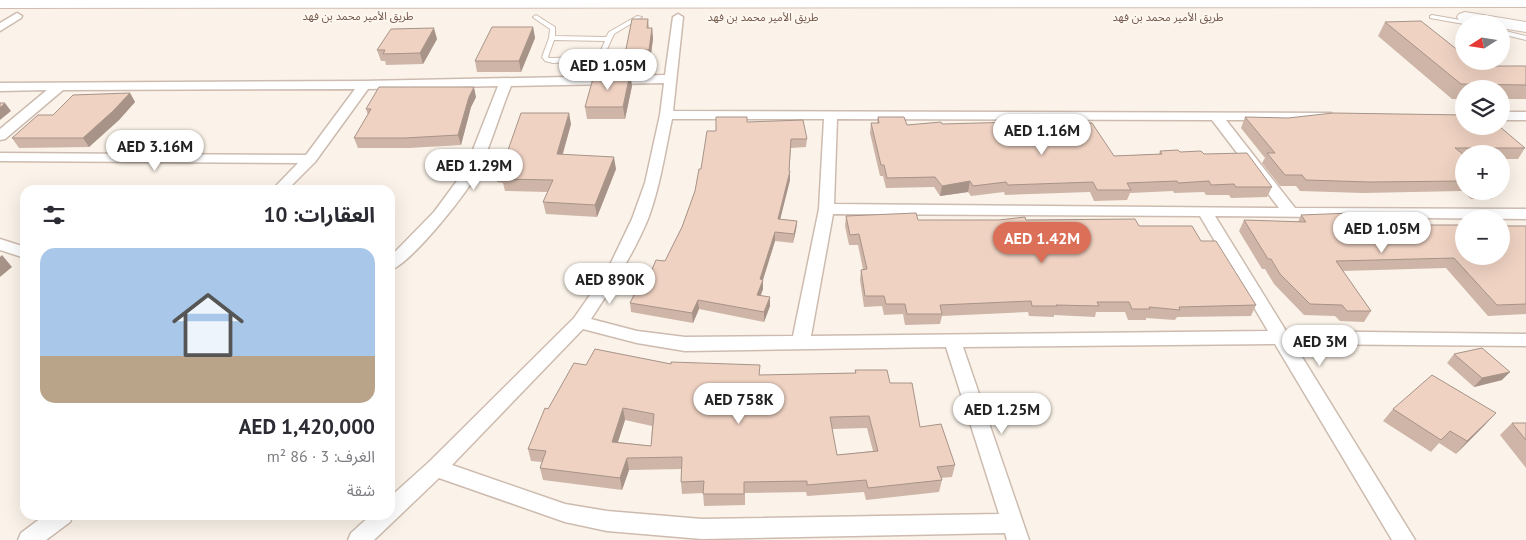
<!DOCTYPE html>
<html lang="ar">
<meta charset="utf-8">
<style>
:root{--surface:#fff;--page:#f7f7f7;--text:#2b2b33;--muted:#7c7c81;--line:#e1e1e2;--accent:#dc6f57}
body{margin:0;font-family:"PT Sans","Noto Sans Arabic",sans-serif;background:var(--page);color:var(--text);direction:rtl;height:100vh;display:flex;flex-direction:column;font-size:19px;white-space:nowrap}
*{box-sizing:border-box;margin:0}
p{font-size:16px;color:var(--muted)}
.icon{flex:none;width:28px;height:28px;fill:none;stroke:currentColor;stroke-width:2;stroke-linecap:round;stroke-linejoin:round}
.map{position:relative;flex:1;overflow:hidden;direction:ltr}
.panel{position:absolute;left:20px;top:185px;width:375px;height:335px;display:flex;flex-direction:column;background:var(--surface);border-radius:15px;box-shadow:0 5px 20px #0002;direction:rtl}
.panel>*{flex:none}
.needle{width:32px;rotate:258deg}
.controls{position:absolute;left:1455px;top:15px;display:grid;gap:10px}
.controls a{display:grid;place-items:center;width:55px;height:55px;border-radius:50%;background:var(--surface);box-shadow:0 5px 20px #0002;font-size:25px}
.price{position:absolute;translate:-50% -42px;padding:0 11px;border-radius:18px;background:#fff;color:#222;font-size:16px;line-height:32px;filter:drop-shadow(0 1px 2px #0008)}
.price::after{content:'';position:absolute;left:50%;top:30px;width:15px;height:11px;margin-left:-8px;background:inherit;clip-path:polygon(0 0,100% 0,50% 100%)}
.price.current{background:var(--accent);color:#fff}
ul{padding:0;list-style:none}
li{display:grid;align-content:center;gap:10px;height:265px;padding:0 20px}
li+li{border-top:1px solid var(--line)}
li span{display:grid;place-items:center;height:155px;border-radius:15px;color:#555}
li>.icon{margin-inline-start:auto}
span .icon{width:90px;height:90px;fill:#fffc;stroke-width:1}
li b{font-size:21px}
h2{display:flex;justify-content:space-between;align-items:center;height:60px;padding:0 20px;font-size:21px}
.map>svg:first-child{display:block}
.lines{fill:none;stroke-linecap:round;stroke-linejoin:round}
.lane-casing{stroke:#cdbbaf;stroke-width:2}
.street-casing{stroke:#cdbbaf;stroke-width:3}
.secondary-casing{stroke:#d1bdb0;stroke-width:2}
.lane{fill:#fff;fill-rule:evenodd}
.street{fill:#fff;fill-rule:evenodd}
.secondary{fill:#fff;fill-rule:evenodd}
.wall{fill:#ceb5a7;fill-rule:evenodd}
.shaded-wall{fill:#a79388}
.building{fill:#efd2c2;stroke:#a79388;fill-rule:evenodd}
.labels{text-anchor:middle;stroke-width:4;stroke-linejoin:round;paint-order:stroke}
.far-street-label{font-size:11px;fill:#745a4e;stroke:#fef7ef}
</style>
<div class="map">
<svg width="1526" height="540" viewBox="0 0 1526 540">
<rect width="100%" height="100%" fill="#fbf3e9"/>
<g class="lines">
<!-- lane casing -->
<g class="lane-casing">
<g id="lane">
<path d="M536,15L555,27V36L606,37L609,32L637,16L642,17L614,34L602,60L553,63L545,61L542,57L549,38L550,29L534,18L533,17ZM554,40L605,41L598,57L549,58L548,57Z"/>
<path d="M1432,15L1472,22L1475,24H1464L1430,18V16Z"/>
<path d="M1501,30L1526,36V40L1501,34Z"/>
</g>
</g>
<!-- street casing -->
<g class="street-casing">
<g id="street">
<path d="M17,13L22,16L21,18L0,31V23Z"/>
<path d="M678,14L683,17L673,111L1331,113L1332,116L1326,120H1226L1295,208L1526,209V219L1215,216L1286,331L1526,334V346L1294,344L1415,540H1392L1275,344L963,347L1029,540H1007L1005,533L702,539L607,531L565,522L439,478L374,540H348L351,533L371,515H390V497L429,462L574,318L608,269L632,219L645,183L660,115L664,83L511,86C500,113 492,141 480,168C471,189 410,265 390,270V257L434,212L465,170L498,86L368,89L315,162L287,190H272L298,163L0,161V153L306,155L355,89L63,90L5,139L0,140V129L47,90L0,91V83L364,81L665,75L673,17ZM672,119H824L819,209L793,336L685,337L637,331L591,319C612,287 633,255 648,219C660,187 665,152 672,119ZM837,119L1212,120L1279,208L834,204ZM833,214L1200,216L1268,331L811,336ZM583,329L637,343L685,351L946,347L999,514L702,519L607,511L565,504L452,465Z"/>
<rect x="1501" y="112" width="25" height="8"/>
<path d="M0,239L25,247V258L0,250Z"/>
<path d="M45,515H73L70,522L46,540H18L21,533Z"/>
</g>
</g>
<!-- secondary casing -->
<g class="secondary-casing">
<g id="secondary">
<path d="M0,0H1526V7L0,8Z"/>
<path d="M1465,12L1526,22V32L1501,28V24H1477L1459,20L1457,17L1459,14Z"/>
</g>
</g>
<!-- lane -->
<use href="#lane" class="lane"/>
<!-- street -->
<use href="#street" class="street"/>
<!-- secondary -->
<use href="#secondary" class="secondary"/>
</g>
<!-- wall -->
<g class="wall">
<path d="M648,19L649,28H652L653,39L650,61H640L638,74H599L598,63L625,54Z"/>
<path d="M1385,22L1478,66H1526V99H1501V89H1464V99H1452L1378,36Z"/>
<path d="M533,27L535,38L521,72H477L475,61Z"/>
<path d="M437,39L423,64L386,65L385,61H381L377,50Z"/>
<path d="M630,74L632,86L625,119H587L585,107Z"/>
<path d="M130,93L135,102L119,120L89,147L19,148L12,138L53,115Z"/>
<path d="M476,97L471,107L461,145L409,148H358L354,138L368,115L366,109Z"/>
<path d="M878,117L907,125L1011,123L1013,118L1047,122L1114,156L1159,154L1160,151L1204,154L1272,187L1267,197L1231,198L1229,195H1206L1204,192L1174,193L1173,191L1130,193L1127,200L1094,201L1090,192L1005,195L1004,192L971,196L968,192L940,196L934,187L886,188L883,176H880L870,133L871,123H877Z"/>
<path d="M1245,117L1525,148L1518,159H1501V154H1464V191H1498L1492,199H1471L1462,191L1363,193L1300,191L1296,186H1280L1262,163L1265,158L1241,128Z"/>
<path d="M747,122L807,139L806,147L791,148L789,171L790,180L780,219L797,221L796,230L793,243L775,241L763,280V289L761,295L770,306L764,322L699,309L693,323L631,312L630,303L665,261L682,227L695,191L701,169L716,131Z"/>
<path d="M571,124L563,154L616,169L597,217L546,214L543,202L548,192L505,191L503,183L497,182L494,170L507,153Z"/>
<path d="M1301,215L1371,216L1402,225L1526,226V314L1488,316L1446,268L1343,271L1371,311L1364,322L1340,321L1335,316L1304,315L1274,284L1265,269H1262L1239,231L1244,220L1298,222Z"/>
<path d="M846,216L918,220H1026L1139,226L1201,241L1256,305L1251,316L1177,317L1175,320L1146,318V320H1128L1125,312H1096L1095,317L1054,315V317L1029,316L1028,312L942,316L940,324L905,325L903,314L884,315L882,306L864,307L860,280L861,270L863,269L858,245H849L845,226Z"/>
<path d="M1454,354L1502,380L1474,387L1447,363Z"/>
<path d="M671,364L760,375L855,373V370L890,383L920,427L955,465L952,477L941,478L942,480L939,492L866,500L864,492L807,496L806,492L745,493V505L704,506L703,493L682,494L681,482V469L629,470L622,490L543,480L540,468L542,462L531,461L528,449L548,409ZM625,420L652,426L651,446L618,442ZM867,428L873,451L837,455L832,429Z"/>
<path d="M1393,409L1496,413L1456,454L1439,443L1431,452L1383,421Z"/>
<path d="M1512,423H1526V468L1500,435Z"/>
</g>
<!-- shaded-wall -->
<g class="shaded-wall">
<path d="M533,27L535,38L521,72L519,61Z"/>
<path d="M434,28L437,39L423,64L420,53Z"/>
<path d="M652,28L653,39L650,61L649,50Z"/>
<path d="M639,50L640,61L638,74L637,63Z"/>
<path d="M630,74L632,86L625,119L623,107Z"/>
<path d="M474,87L476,97L471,107L461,145L458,135L469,97Z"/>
<path d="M130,93L135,102L119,120L89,147L83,138Z"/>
<path d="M5,103L11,111L0,120V108Z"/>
<path d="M569,113L571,124L559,166L557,154Z"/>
<path d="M614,157L616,169L597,217L595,205Z"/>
<path d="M790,171V180L778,228V219Z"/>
<path d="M970,181L968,192L940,196L942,186Z"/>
<path d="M797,221L796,230L793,243L794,234Z"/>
<path d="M775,232V241L760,289L763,280V289L757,304V295L760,279Z"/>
<path d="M2,255L12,267L0,277V257Z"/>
<path d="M770,297V306L764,322V312Z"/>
<path d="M698,300L699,309L693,323L692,313Z"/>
<path d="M1510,372L1502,380L1474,387L1482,378Z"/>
<path d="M623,408L625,420L614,454L612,442Z"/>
<path d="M1496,413L1484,426L1456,454L1467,441Z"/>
<path d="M627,458L629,470L622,490L620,478Z"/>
</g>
<!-- building -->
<g class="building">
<path d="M632,19H648L647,28H652L649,50H639L637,63H598L600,54H625Z"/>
<path d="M1421,21L1464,55V61H1472L1478,66H1526V85L1461,84L1385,22Z"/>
<path d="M492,27H533L519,61H475Z"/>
<path d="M434,28L420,53L383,54L385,50H377L391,29Z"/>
<path d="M630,74L623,107H585L594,75Z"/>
<path d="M379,87H474L469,97L458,135L405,138H354L371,109H366Z"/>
<path d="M130,93L113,111L83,138H12L38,115H53L73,95Z"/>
<path d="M0,103H5L0,108Z"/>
<path d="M521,113H569L557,154L614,157L595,205L543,202L553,180L502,179L506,171L494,170L502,153H507Z"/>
<path d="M1333,113L1464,115V126H1499L1525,148H1455L1464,155V181L1369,182L1306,180L1302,175H1285L1267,153H1275L1245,117L1288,118Z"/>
<path d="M716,117H747V122L803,120L807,139H791L789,171H790L778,219L797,221L794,234L775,232L760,279L763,280L757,295L770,297L764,312L698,300L692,313L630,303L640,283L646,284L656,260L665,261L682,227L695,191L699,169H701L707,131H716Z"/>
<path d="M878,117H904L907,125L941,122L942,124L1015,122L1013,118L1045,117L1047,122L1092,123L1114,156L1162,154L1160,151L1178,150L1180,152L1201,151L1204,154L1247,153L1272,187H1236L1234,184L1211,185L1209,181L1178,183L1177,181L1127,183L1131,190H1097L1093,182L1008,185L1006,182L973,186L970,181L942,186L935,177L887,178L884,165H881L871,123H879Z"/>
<path d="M916,213L918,220H999L1025,217L1026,220L1135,219L1139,226H1192L1201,241H1216L1256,305L1179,307L1180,310L1149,307L1150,309H1132L1129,302H1097L1099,306L1056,305L1057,306H1032L1031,301L940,305L942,314H907L905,304H886L884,296H865L861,270L867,269L859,234L850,235L846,216Z"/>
<path d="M1352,213H1369L1371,216L1393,215L1402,225H1464V256H1501V226H1526V304L1497,305L1454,258L1336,261L1371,311H1347L1342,305L1310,304L1280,274L1271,259H1268L1244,220L1306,222L1301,215Z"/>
<path d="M1482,348L1510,372L1482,378L1454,354Z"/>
<path d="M595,349L671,364V362L760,365L759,375L856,373L855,370H887L890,383H912L920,427L941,424L955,465L937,467L942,480L868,488L866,480L807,485V481L744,482V494H703L704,481L681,482L682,457L627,458L620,478L540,468L546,451L528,449L545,408L548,409L574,363L586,365ZM623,408L654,414L651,446L612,442ZM869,416L878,451L837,455L830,417Z"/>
<path d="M1432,375L1496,413L1467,441L1450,431L1441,440L1393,409Z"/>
<path d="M1512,423H1526V440Z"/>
</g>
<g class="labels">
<!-- far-street labels -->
<g class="far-street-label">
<text x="358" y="20">طريق الأمير محمد بن فهد</text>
<text x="763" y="21">طريق الأمير محمد بن فهد</text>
<text x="1168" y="21">طريق الأمير محمد بن فهد</text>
</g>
</g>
</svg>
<div class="controls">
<a><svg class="needle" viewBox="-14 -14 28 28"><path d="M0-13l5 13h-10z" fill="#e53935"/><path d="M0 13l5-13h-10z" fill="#7c7c81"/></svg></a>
<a><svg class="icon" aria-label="layers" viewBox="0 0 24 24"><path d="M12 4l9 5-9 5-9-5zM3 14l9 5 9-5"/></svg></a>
<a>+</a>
<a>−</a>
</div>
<b class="price" style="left:608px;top:91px">AED 1.05M</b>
<b class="price" style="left:1042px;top:156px">AED 1.16M</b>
<b class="price" style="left:155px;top:172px">AED 3.16M</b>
<b class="price" style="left:474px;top:191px">AED 1.29M</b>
<b class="price" style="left:1382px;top:254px">AED 1.05M</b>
<b class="price current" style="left:1042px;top:264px">AED 1.42M</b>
<b class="price" style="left:610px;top:305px">AED 890K</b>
<b class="price" style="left:1320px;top:367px">AED 3M</b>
<b class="price" style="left:739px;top:425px">AED 758K</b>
<b class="price" style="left:1002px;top:435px">AED 1.25M</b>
<section class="panel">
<h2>العقارات: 10<svg class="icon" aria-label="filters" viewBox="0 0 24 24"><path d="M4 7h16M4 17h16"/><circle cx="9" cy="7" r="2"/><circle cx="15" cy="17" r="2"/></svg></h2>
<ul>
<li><span style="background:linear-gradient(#a9c7e8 70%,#b9a48a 0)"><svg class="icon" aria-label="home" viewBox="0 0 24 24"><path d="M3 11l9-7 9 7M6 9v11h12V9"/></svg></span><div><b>AED 1,420,000</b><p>الغرف: 3 · 86 m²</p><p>شقة</p></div></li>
</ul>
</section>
</div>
